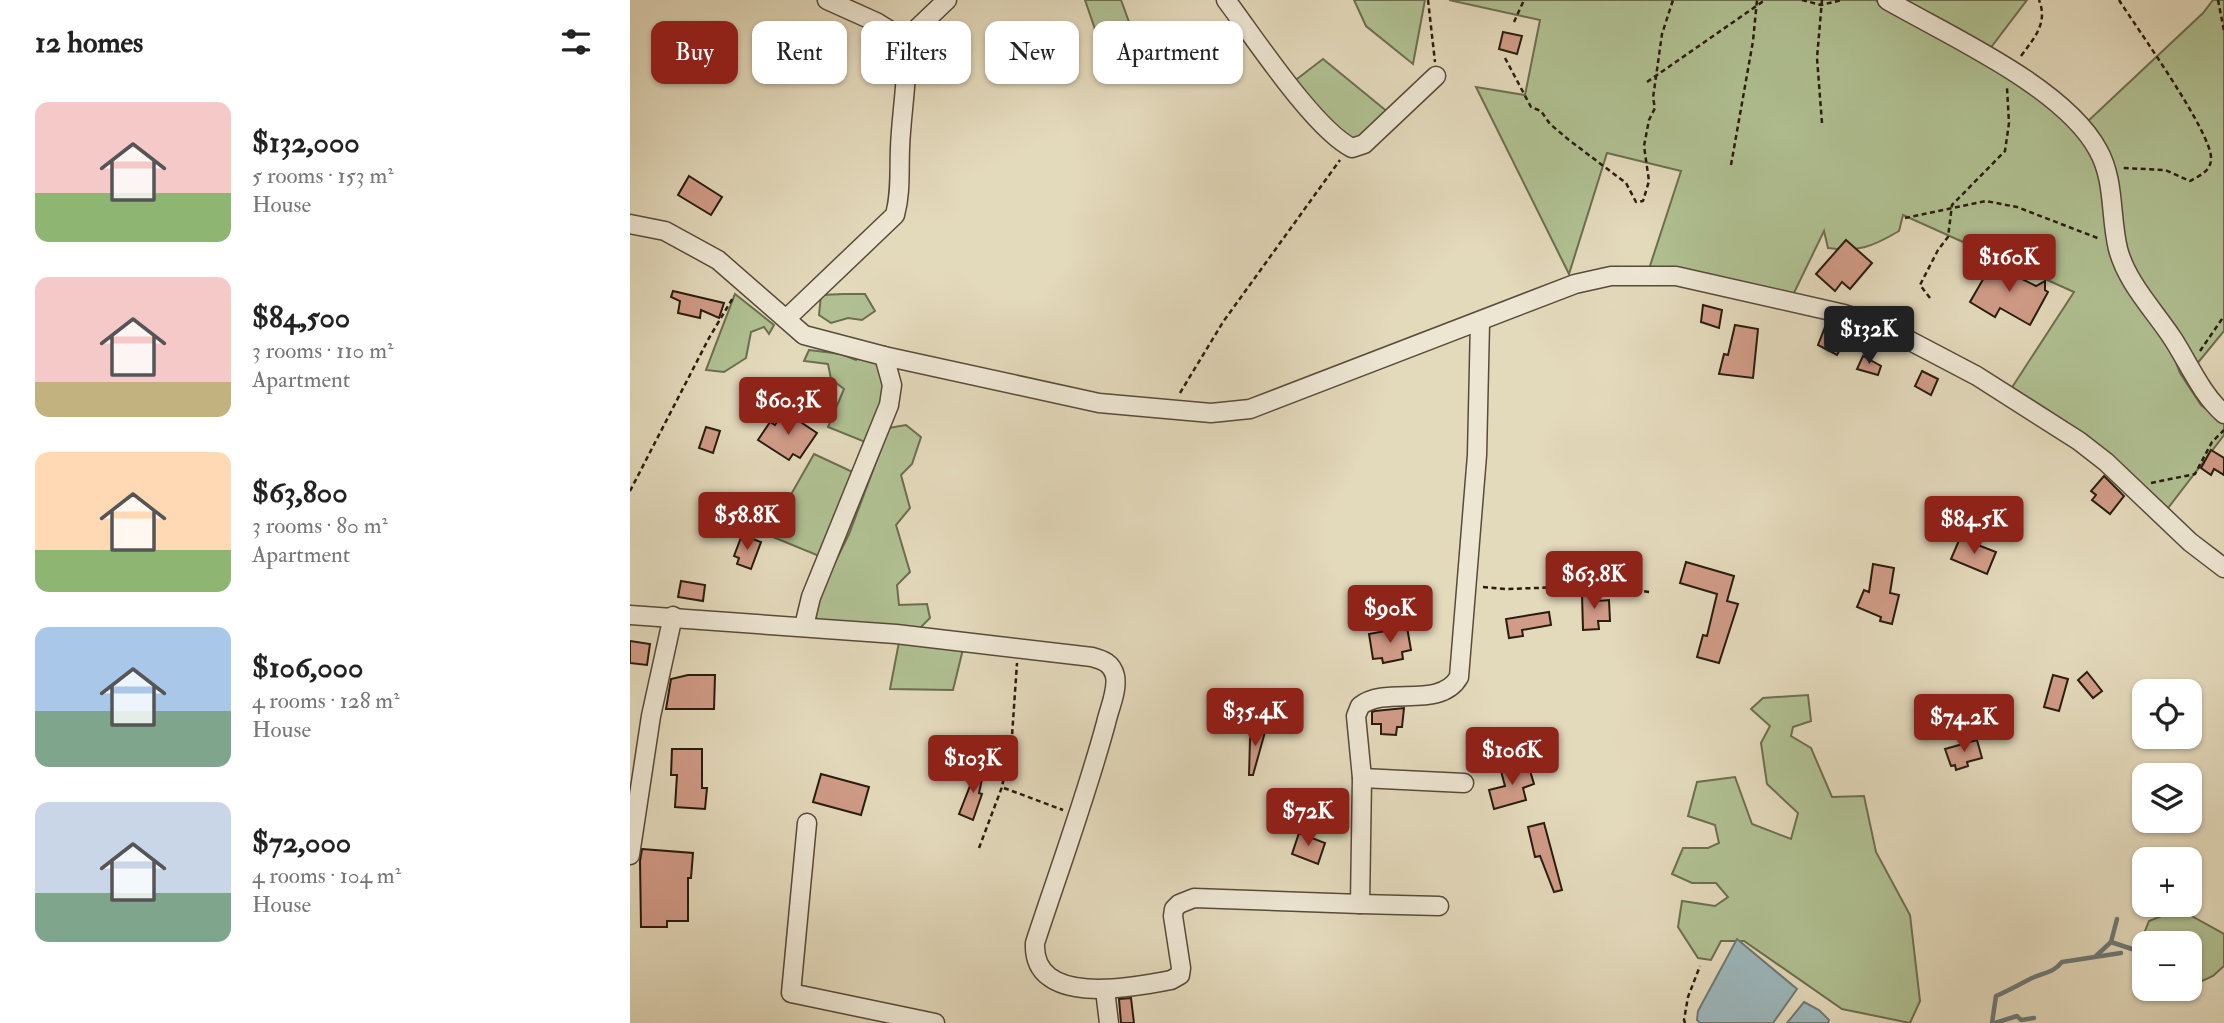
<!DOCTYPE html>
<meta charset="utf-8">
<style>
:root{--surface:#fff;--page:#f2f2f2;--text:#222;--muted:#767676;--accent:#8f2418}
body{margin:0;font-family:"IM FELL Double Pica",serif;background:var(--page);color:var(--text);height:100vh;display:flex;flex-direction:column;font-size:26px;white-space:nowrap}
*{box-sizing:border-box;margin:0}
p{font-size:23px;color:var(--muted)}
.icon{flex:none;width:38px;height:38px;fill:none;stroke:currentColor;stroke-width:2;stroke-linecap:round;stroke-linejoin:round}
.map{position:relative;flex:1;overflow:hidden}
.drawer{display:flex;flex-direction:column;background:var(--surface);width:630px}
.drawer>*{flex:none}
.top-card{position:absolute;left:21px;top:21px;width:665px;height:63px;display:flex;gap:14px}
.fabs{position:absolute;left:1502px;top:679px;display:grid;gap:14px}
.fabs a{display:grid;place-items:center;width:70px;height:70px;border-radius:14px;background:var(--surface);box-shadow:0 2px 5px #0004;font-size:35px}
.price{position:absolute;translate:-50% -60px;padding:0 16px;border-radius:7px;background:var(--accent);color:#fff;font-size:23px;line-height:46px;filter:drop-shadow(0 2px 4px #0008)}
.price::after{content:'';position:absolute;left:50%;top:42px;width:21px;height:16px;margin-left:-10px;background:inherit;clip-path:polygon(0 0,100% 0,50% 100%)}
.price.current{background:#222;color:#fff}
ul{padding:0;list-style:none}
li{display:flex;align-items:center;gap:21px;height:175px;padding:0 35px}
li span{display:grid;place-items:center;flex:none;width:196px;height:140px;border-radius:14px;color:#555}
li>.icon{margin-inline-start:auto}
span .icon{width:84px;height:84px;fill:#fffc;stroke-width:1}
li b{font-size:30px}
h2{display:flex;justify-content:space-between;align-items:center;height:84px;padding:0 35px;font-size:30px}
.tag{padding:0 24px;border-radius:14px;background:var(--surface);box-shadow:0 2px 5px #0004;font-size:24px;line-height:63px}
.tag.current{background:var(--accent);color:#fff}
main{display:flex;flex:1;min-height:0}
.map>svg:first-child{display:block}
.green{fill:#b0c092;stroke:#6c6e50;stroke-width:2}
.water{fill:#9cb7bc;stroke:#6e7976;stroke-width:2}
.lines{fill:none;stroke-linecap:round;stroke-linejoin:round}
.stream{stroke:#6e7976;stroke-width:4.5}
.building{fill:#d09b87;stroke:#291c0e;stroke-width:2}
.minor-casing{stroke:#584b39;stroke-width:21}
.path{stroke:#291c0e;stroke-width:2.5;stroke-dasharray:5 3.5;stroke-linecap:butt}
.minor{stroke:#ede6d3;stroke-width:18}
</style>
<main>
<section class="drawer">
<h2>12 homes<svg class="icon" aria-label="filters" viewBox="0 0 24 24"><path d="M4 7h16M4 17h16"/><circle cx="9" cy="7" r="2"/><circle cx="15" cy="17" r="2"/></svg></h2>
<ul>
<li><span style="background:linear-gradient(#f6c9c9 65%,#8fb573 0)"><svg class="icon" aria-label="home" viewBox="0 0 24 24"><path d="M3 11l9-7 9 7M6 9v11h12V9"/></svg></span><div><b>$132,000</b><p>5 rooms · 153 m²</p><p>House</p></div></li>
<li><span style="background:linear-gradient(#f6c9c9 75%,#c2b280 0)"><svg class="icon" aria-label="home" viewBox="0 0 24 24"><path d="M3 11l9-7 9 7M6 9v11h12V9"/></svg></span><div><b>$84,500</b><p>3 rooms · 110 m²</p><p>Apartment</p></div></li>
<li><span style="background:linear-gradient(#ffd9b3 70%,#8fb573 0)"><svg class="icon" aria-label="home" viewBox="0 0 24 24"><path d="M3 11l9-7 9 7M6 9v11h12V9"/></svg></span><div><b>$63,800</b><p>3 rooms · 80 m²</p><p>Apartment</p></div></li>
<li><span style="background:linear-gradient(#a9c7e8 60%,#7fa58c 0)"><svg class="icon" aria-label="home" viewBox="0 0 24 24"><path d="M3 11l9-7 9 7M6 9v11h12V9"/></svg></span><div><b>$106,000</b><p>4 rooms · 128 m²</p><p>House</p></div></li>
<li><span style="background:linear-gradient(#c9d6e8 65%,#7fa58c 0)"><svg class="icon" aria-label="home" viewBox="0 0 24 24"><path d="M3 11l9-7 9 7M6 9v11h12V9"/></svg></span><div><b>$72,000</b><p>4 rooms · 104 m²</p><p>House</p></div></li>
</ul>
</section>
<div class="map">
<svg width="1594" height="1023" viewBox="0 0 1594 1023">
<rect width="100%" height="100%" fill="#e3d9bb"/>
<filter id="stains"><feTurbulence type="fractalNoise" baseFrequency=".00286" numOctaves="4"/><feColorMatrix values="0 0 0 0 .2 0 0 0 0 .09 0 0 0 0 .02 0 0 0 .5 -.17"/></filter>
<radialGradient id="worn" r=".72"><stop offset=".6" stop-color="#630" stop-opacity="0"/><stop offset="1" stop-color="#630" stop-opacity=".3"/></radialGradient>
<!-- green -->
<g class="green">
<path d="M455,0H491L511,55L495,58L481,31L467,35Z"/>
<path d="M724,0H795L783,64L736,26Z"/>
<path d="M819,0H1245L1377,75L1421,107L1461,149L1475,187L1477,240L1541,349L1550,373L1571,405L1594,423V435L1538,508L1456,444L1379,392L1444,292L1273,215L1269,231C1242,247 1229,252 1198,248L1194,231L1160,301L1019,269L1051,171L977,153L939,274L846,87L895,95L910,20Z"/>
<path d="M1270,0H1397L1359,50Z"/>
<path d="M1583,0H1594V331L1566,365L1505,276L1457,122L1573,13Z"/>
<path d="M693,59L759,113L722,144L663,82Z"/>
<path d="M105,294L144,325L139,334L134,327L121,332L116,358L94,372L76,370Z"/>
<path d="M214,294H235L245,311L232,320L218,318L201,323L189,315L191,295Z"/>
<path d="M179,350L211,354L226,360L228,356L247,363L256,397L240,444L198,427L214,389L201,379L198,364L174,361Z"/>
<path d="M276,425L291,437L282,464L271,475L280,508L266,525L280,572L267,585L269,605L297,604L300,618L288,630L193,622L183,616L186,601L219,534L259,428Z"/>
<path d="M184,454L227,474L194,558L138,535Z"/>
<path d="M269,642L333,649L323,690L260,689Z"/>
<path d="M1178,695L1181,721L1163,727L1161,736L1181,748L1202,797L1234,796L1246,852L1280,915L1290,1001L1280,1023L1212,1009L1114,941H1091L1081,960L1068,958L1048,927L1052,901L1085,906L1098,897L1086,883H1062L1042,874L1053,848H1078L1089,843L1085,825L1058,816L1067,782L1105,777L1122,824L1161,839L1168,813L1137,784L1131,743L1140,726L1121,709L1133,698Z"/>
<path d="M1549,909L1594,934V966L1583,976L1559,987V943H1514V968L1505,956L1519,921Z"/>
</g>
<!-- water -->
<g class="water">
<path d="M1107,939L1167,989L1143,1023H1070L1067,1020L1068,1011Z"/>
<path d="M1174,1002L1189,1010L1199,1020L1198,1023H1157Z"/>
</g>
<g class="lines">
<!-- stream -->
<g class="stream">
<path d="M1481,942L1514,953"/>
<path d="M1466,956L1481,942L1487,919"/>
<path d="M1362,1023L1366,996C1378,991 1390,984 1402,978C1415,972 1423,973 1432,962L1491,953"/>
<path d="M1365,1023L1387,1016L1391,1020L1404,1018"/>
</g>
</g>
<!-- building -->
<g class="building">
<path d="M873,32L892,36L887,54L869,49Z"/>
<path d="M59,176L92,197L81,215L48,195Z"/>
<path d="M1216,240L1242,263L1220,289L1212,282L1205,291L1186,274Z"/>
<path d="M1363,262L1380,272L1389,268L1388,277L1406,286L1415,281V290L1418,292L1400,325L1370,308L1365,317L1340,302Z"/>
<path d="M43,291L94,303L89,318L71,310L70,318L48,313L50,301L41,297Z"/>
<path d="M1073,305L1092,310L1089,328L1071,322Z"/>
<path d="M1197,322L1222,328L1207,355L1188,345Z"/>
<path d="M1105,325L1128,329L1123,378L1089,374L1094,354L1098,355Z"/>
<path d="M1233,356L1251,366L1248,375L1227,369Z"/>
<path d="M1292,371L1308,379L1301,395L1285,386Z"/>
<path d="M154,411L187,433L170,458L163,454L159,460L128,440L140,422L145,425Z"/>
<path d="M76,427L90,431L83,453L69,448Z"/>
<path d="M1581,450L1594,458V475L1584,469L1581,475L1571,468Z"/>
<path d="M1474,476L1494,496L1480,514L1462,500L1466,495L1461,491Z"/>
<path d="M112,535L131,542L121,569L107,564L109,558L104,556Z"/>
<path d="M1330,538L1366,552L1357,574L1321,559Z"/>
<path d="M1056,562L1104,576L1097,601L1108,604L1089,663L1067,657L1073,635L1077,636L1087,594L1050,583Z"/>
<path d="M1243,564L1264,568L1260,593L1269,595L1262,624L1250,621L1251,617L1227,607L1234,590L1239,592Z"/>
<path d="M51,581L75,585L73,601L48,597Z"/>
<path d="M968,593V601L979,600L980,621H968L969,629L953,630L952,594Z"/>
<path d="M919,612L921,625L892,630L893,636L879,638L876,619Z"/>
<path d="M777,627L781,650L772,652L773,659L753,663L752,658L743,659L739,634Z"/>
<path d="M0,641L20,644L17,665L0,663Z"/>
<path d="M1457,672L1472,691L1463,698L1448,680Z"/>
<path d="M58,675H85L84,709H36L41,679Z"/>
<path d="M1423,675L1438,679L1429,711L1414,707Z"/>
<path d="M774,708L772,727H767L766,735L751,734V724H742V712L745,711Z"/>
<path d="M623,728L635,732L623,775H619L620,739Z"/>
<path d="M324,740L339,742L334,772L319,770Z"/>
<path d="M1347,740L1352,758L1337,762L1338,766L1326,770L1325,765L1321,766L1315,749Z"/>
<path d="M42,749H72V788H77L75,809L45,807L47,775H41Z"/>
<path d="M349,763L355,765L349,793L352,794L343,820L329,814Z"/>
<path d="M898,764L904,784L893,788L896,800L864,809L859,790L875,786L871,771Z"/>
<path d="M191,774L239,787L231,815L183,802Z"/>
<path d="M914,823L932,890L924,892L910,856L905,857L898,827Z"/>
<path d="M669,833L695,843L688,864L662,854Z"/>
<path d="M12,849L63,853L61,878H58V921H37V927H11L10,861Z"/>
<path d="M501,998L504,1023H491L489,999Z"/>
</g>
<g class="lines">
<!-- minor casing -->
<g class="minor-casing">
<g id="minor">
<path d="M197,0L246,22L275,40"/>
<path d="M596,0C624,37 684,129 722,148L734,144L806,76"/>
<path d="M1257,0C1319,36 1434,87 1468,150C1485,180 1480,216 1488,249C1497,283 1524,310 1543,339C1559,364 1572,395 1594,414"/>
<path d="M0,224L35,231L88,260L174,335L254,356L469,403L581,413L620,409L945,284L981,276H1046L1214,314L1250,325L1347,376L1449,441L1476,462L1560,542L1594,568"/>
<path d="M156,319L265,215C271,193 269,172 270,149C271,112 279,78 275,40L317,0"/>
<path d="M0,615L266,634L462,657C473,660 482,663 485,676C488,690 479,709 476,723C456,797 429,870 405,943C402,1007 501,988 541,980L550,975L551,968L543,916L544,909L549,904L564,898L730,904L732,778L726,716L730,706C757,685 810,710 829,677L847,455L850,322"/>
<path d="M174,626L181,597L259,405L262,385L254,356"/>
<path d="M732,778L834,783"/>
<path d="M177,823L161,993L305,1023"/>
<path d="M0,855L21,716L43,616"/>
<path d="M730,904L809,906"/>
<path d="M475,990L479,1023"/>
</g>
</g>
<!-- path -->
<g class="path">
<path d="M798,0L805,62"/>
<path d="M1172,0L1191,5L1212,0"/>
<path d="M1489,0C1506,27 1583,134 1581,159C1581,171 1569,176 1560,181L1535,170L1493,168"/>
<path d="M1588,0L1594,31"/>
<path d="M884,22L894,0"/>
<path d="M1391,56C1405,37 1418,23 1409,0"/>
<path d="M875,58L901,107L911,111L920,124L939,140L996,183L1006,202L1013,201L1019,181L1014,146L1019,120L1025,108L1023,98L1032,34L1043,0"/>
<path d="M1017,82L1135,0"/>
<path d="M1192,123L1187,58L1192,0"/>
<path d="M1101,165L1123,41L1127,0"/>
<path d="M1275,218L1356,201L1387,207L1470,239"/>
<path d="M1300,298L1290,285L1308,250L1318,237L1322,205L1375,151L1379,123L1377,88"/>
<path d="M1570,351L1594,316"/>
<path d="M550,393L593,322L710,160"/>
<path d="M1521,483L1565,474L1582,442L1594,430"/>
<path d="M0,491L79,338L104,296"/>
<path d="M853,587L876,589L965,586L1020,592"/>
<path d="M374,788L433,810"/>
<path d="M349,848L372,787L382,736L387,663"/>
<path d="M1055,1023L1054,1020L1058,997L1070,966"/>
</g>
<!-- minor -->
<use href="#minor" class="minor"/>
</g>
<rect width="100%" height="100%" filter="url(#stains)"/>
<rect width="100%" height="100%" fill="url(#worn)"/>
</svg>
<div class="fabs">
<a><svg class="icon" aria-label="locate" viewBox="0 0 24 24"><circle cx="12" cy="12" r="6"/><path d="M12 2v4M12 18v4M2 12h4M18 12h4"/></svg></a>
<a><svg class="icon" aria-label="layers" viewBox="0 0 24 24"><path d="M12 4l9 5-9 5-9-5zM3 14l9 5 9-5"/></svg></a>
<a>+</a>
<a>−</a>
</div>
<b class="price" style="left:1379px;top:294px">$160K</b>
<b class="price current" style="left:1239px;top:366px">$132K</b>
<b class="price" style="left:158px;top:437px">$60.3K</b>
<b class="price" style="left:117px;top:552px">$58.8K</b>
<b class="price" style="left:1344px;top:556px">$84.5K</b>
<b class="price" style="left:964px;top:611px">$63.8K</b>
<b class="price" style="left:760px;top:645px">$90K</b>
<b class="price" style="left:625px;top:748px">$35.4K</b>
<b class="price" style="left:1334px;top:754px">$74.2K</b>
<b class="price" style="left:882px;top:787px">$106K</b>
<b class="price" style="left:343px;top:795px">$103K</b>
<b class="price" style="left:678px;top:848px">$72K</b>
<div class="top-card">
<a class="tag current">Buy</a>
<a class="tag">Rent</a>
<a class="tag">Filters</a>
<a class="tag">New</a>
<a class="tag">Apartment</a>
</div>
</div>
</main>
